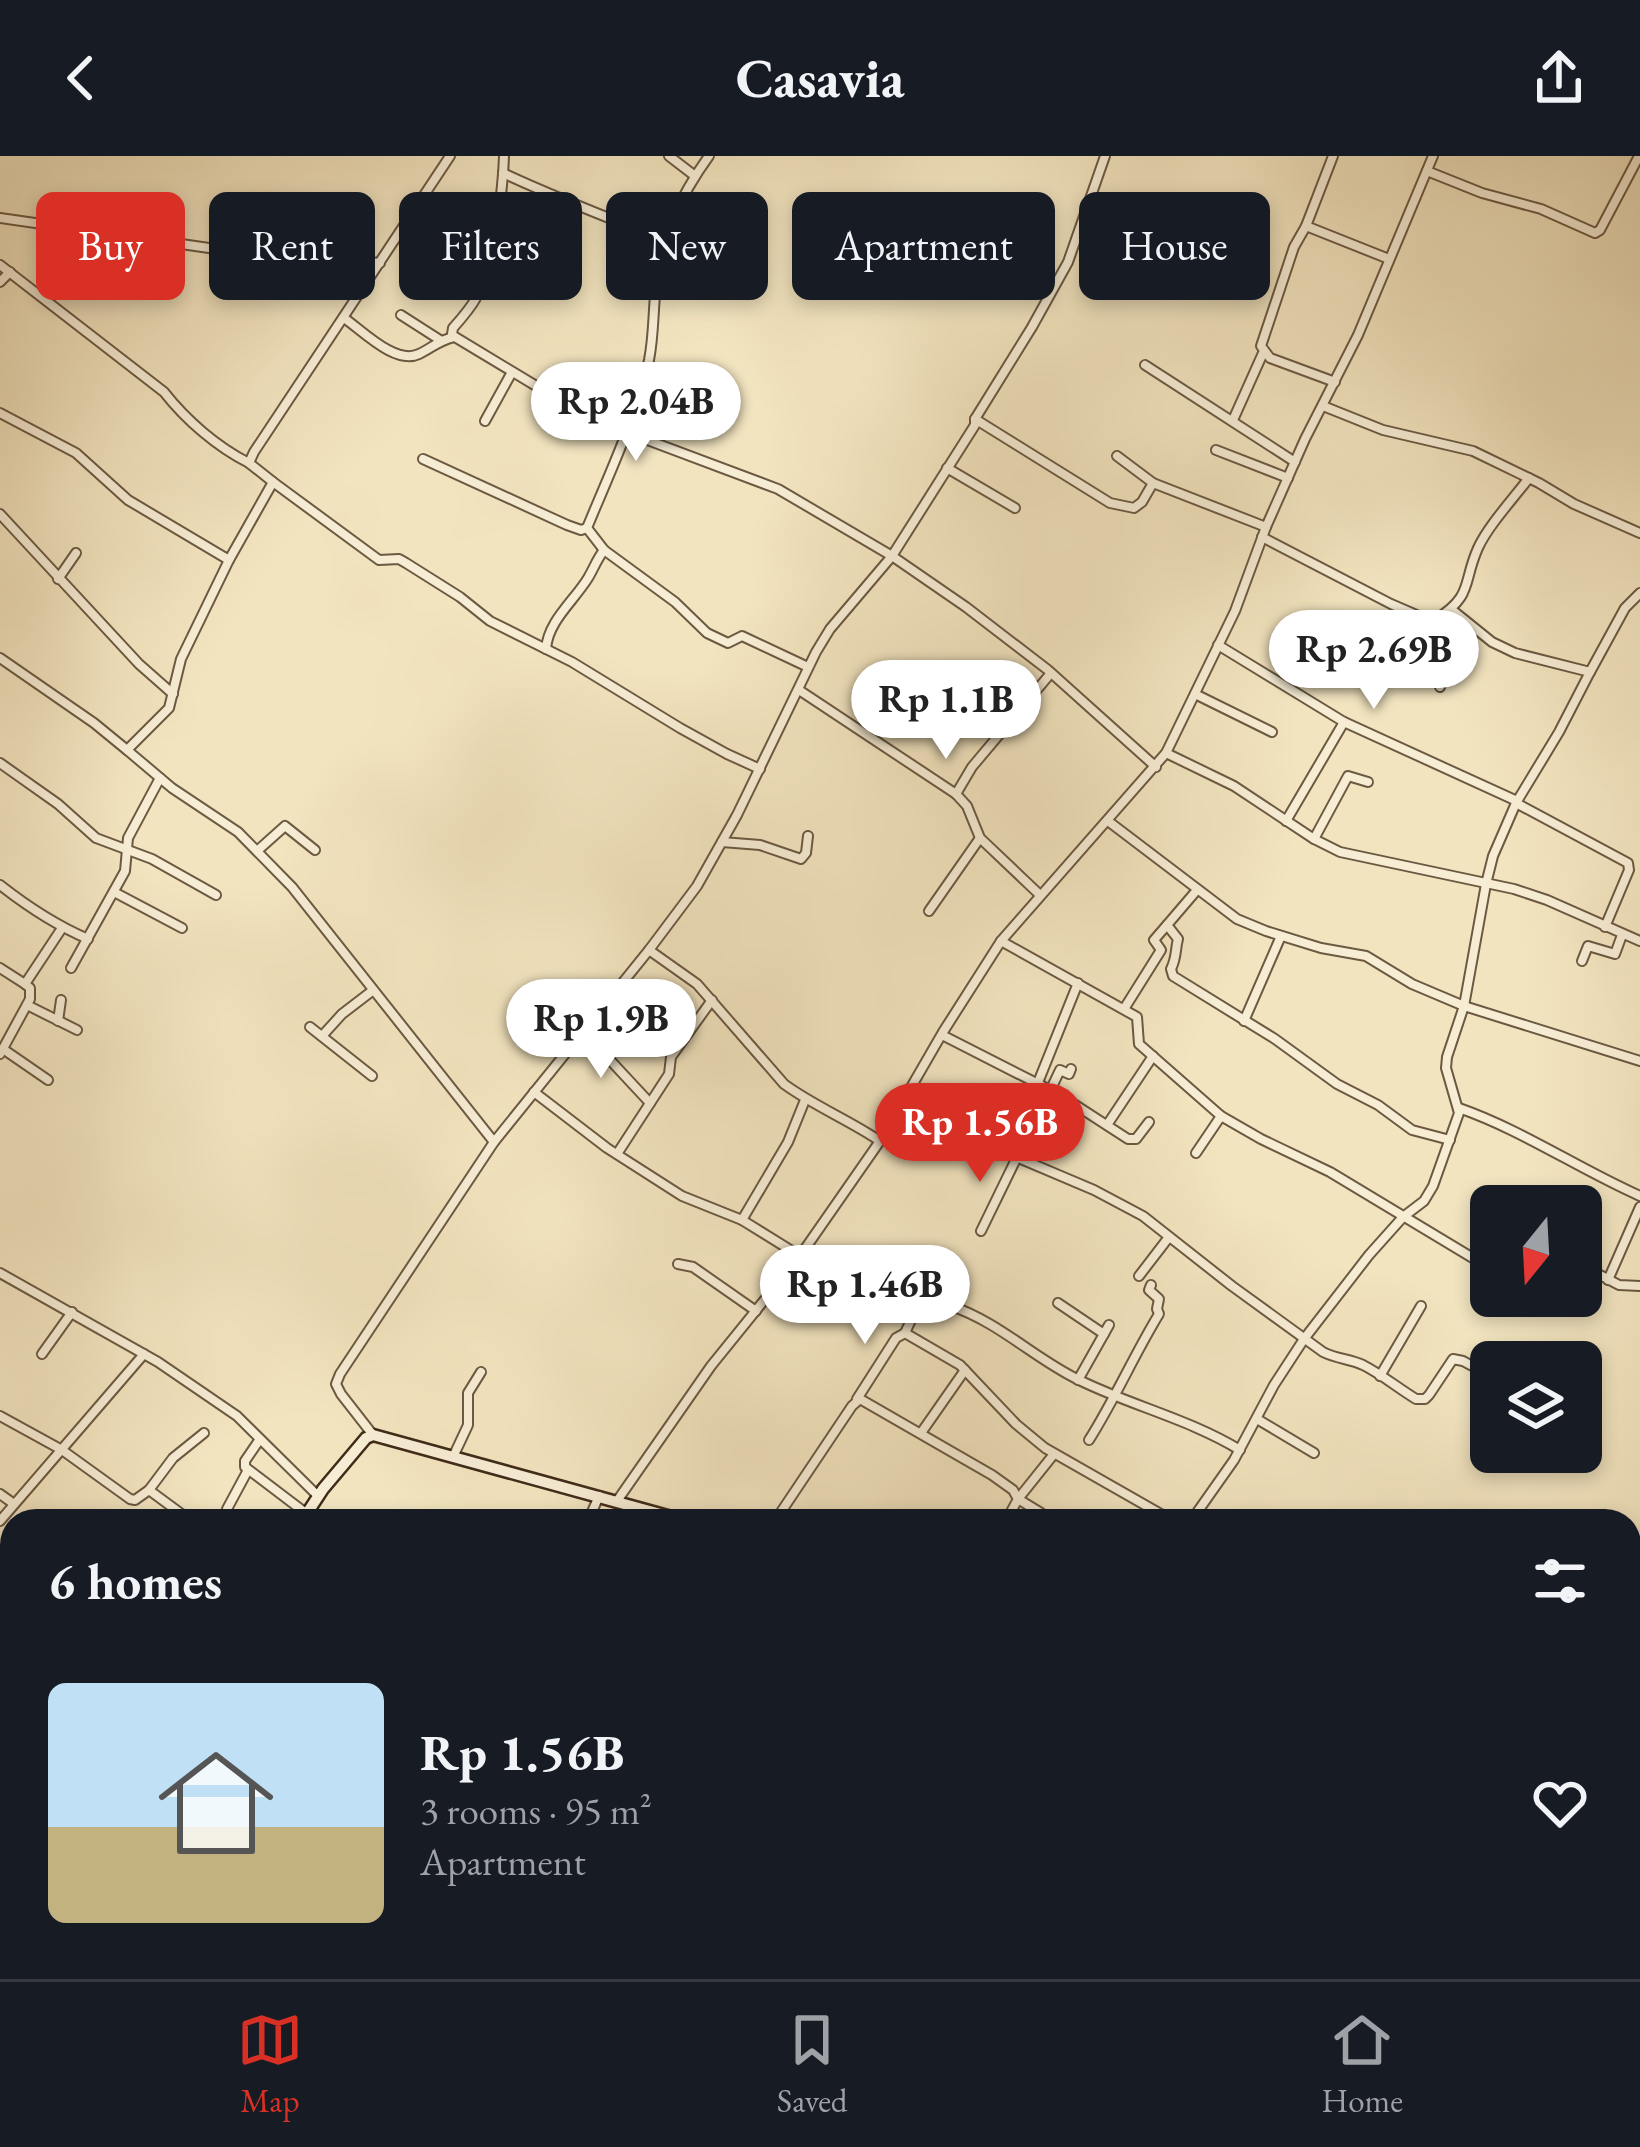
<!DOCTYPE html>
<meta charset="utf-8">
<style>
:root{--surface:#171b24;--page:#242831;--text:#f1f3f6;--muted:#9ea1a6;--line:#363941;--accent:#d93025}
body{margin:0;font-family:"EB Garamond",serif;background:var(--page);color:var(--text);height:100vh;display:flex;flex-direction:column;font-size:45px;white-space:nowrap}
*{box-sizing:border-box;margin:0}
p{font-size:39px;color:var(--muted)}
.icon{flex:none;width:66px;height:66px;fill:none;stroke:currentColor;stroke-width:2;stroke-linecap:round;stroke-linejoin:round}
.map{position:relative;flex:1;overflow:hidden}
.details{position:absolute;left:0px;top:1353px;width:1641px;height:471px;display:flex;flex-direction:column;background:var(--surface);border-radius:36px 36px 0 0;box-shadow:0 6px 18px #0003}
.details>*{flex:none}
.hud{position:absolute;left:36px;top:36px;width:1569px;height:108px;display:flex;gap:24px}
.needle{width:78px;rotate:198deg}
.tools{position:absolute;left:1470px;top:1029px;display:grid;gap:24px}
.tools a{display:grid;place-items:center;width:132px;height:132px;border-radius:18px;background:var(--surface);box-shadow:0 6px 18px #0003;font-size:60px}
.price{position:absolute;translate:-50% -102px;padding:0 27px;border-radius:42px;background:#fff;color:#222;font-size:39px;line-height:78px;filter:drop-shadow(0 3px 6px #0008)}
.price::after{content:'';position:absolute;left:50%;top:72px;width:36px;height:27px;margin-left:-18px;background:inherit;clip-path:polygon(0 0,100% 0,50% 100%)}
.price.active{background:var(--accent);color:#fff}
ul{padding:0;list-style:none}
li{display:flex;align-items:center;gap:36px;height:300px;padding:0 48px}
li span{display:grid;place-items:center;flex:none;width:336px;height:240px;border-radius:18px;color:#555}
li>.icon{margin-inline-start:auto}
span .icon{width:144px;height:144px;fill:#fffc;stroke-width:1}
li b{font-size:51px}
h2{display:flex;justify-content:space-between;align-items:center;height:144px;padding:0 48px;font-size:51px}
.pill{padding:0 42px;border-radius:18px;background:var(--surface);box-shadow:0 6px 18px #0003;font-size:42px;line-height:108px}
.pill.active{background:var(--accent);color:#fff}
header{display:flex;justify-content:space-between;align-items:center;height:156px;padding:0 48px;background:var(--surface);font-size:54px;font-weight:700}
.tab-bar{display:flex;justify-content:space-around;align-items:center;height:168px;border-top:3px solid var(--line);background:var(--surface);font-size:33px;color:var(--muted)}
.tab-bar a{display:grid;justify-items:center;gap:6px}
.tab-bar .active{color:var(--accent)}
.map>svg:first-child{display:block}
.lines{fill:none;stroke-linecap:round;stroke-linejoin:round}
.street-casing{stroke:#6c5942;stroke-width:12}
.secondary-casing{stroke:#402b19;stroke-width:15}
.street{stroke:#f7edd5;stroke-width:8}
.secondary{stroke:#f7edd5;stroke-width:10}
</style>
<header><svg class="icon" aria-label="back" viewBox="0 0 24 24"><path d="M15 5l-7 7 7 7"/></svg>Casavia<svg class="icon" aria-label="share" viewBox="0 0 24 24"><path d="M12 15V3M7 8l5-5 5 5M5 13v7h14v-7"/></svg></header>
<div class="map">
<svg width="1640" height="1823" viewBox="0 0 1640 1823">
<rect width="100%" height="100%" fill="#f2e4bf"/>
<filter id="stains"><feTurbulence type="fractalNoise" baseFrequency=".00167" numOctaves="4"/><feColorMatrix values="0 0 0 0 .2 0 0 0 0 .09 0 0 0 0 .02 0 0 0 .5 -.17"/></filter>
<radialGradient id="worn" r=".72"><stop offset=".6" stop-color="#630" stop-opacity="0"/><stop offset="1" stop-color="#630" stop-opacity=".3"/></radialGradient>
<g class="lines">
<!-- street casing -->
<g class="street-casing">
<g id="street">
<path d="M669,0L695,20"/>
<path d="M709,0C680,40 662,80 656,129C653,154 654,179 649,204C636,262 609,318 587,372L604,394L675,446L707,477L728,487L742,480L808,511"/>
<path d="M1333,0L1306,70L1389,103"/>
<path d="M1427,15L1482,37L1541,53L1595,77L1600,74L1639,0"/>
<path d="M503,17C571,49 642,74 711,103"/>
<path d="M0,62L216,93L380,107"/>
<path d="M1306,70L1294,91L1261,190L1270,202L1335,226"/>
<path d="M0,109L164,236C186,264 217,291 249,307"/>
<path d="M0,126L10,116"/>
<path d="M401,159L440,184"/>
<path d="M344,162C363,175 395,209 419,198C432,192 439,184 454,181"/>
<path d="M1145,209L1295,306"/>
<path d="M1323,250L1383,274L1473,295L1539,327L1574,348L1640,377"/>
<path d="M0,257L76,297L128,344L229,404"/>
<path d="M975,263L1032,171L1068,106L1105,0"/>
<path d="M1233,264L1263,197"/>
<path d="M485,265L512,216"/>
<path d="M1216,294L1288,322"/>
<path d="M1117,300L1153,327"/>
<path d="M423,303L567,369L581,374L587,372"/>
<path d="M947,312L1015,352"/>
<path d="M273,326L379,404L399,403L406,407L460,441L490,465L572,506L680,572L727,598L760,613"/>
<path d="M0,358L139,508L173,538"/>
<path d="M1262,381L1391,448L1428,464H1435"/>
<path d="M58,423L76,397"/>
<path d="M1218,489L1344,566L1517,645"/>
<path d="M546,493C548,465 574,445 588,422C594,412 597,403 604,394"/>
<path d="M0,502L94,567L127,594L169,552L181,503L229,404L273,326L249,307L254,296L450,0"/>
<path d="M1590,516L1625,452L1640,437"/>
<path d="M1440,531L1449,505L1430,484L1435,464C1474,439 1462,428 1478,392C1488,370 1513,343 1529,322"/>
<path d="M799,534L956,638L967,650L980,682L1040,739"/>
<path d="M1195,538L1272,576"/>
<path d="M127,594L172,632L238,676L292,731L494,986"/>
<path d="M1166,597L1234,630L1314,683L1340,696L1514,733L1547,744L1640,785"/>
<path d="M0,607L58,648L96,682L152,703L216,739"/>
<path d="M1156,611L1048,514L966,451L892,400L975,269V263L1110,347L1134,352L1142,346L1153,327L1266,371"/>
<path d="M956,638L972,611L1051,517"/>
<path d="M1516,647L1628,707L1629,714L1605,771"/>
<path d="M1108,665L1237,763L1266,775L1321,792L1366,800L1412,828L1464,850L1640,905"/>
<path d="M1286,665L1344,566"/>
<path d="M1314,683L1348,620L1368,626"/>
<path d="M722,686L760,689L801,703L806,697L808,680"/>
<path d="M257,695L285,670L315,694"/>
<path d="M0,729C28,751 55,769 88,783"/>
<path d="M1197,734L1167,769L1178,783C1175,794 1177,801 1171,813L1173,820L1275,883L1337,928L1378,949L1412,974L1450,984"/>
<path d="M114,736L182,772"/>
<path d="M929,755L980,682"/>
<path d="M1001,785L1137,861L1139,888L1221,960L1261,983L1330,1016L1491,1113"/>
<path d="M649,794L697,828L784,928C814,950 849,964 880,985"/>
<path d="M1582,805L1588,790L1615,798L1622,779"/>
<path d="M0,812L25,828L62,772"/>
<path d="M71,812L125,715L128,682L160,622"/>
<path d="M27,849L77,874"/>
<path d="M1124,853L1161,794L1154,784L1167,769"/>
<path d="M58,865L61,844"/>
<path d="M1244,865L1281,780"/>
<path d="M310,871L372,920"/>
<path d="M583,875L650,947"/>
<path d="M942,879L1060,939L1128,983H1136L1149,966"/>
<path d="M322,880L342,858L372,835"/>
<path d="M3,893L48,924"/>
<path d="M0,898L30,843V832L25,828"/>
<path d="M1037,929L1078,827"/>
<path d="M1050,935L1060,914L1069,918L1071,913"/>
<path d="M534,936L607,992L682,1040L742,1064L800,1100L916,1153L905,1177L960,1209L1016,1268L1045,1292L1173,1365"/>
<path d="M902,947L950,973L1094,1034L1143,1060L1232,1130L1323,1196C1337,1203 1350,1203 1363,1209C1381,1218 1398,1232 1416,1243H1425L1429,1239L1453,1203L1463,1205L1491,1220"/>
<path d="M1459,952C1522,974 1579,1013 1640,1040"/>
<path d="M1107,969L1153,900"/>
<path d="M1196,997L1221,960"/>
<path d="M617,998L669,918L671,901L712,844"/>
<path d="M742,1064L788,986L805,944"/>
<path d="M981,1075L1017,1001"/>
<path d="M678,1108L693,1111L756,1155"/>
<path d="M1581,1109L1619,1129L1640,1130"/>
<path d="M0,1117L158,1206L237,1260L318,1340"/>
<path d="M1139,1120L1169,1081"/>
<path d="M1608,1124L1640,1051"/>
<path d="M1058,1147L1104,1178"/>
<path d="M916,1153C928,1147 939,1146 951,1150C999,1166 1035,1203 1079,1224C1132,1250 1189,1263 1240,1294"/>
<path d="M42,1198L72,1156"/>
<path d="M1380,1220L1421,1150"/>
<path d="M1078,1224L1109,1169"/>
<path d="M857,1243L896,1182L905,1177"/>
<path d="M0,1260L62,1294L130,1343L135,1344L149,1334L191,1365"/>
<path d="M1257,1263L1314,1297"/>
<path d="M921,1277L965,1214"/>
<path d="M373,1279L341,1238L336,1228L340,1218L494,986L649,794L697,730L737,659L816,496L830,473L892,400L778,333L626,276L576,254L455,181L452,178L453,172C461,163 470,153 476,142C493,111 503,35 504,0"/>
<path d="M260,1283L245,1305V1311L307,1358"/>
<path d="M1089,1284C1115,1243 1134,1199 1159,1158L1157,1153L1159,1143L1149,1134L1151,1129"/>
<path d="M453,1301L468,1269V1237L481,1216"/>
<path d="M149,1334L173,1302L204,1277"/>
<path d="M0,1338L14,1348"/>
<path d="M617,1345L711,1210L800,1100L880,985L943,876L1001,785L1166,597L1235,455L1266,371L1305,283L1358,179L1433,0"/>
<path d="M0,1365L144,1198"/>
<path d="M240,1365L231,1359L227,1353L248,1314"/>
<path d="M588,1365L599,1340"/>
<path d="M775,1365L852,1250L860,1243L992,1319L1013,1334L1018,1343L1006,1365"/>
<path d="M1045,1365L1041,1357L1018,1343L1054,1298"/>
<path d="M1191,1365L1234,1304L1274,1229L1304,1183L1369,1099L1403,1061L1424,1045L1433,1030L1459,957L1446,912L1447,901L1464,850L1486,728L1493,700L1516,647L1559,576L1590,516L1515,497L1492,486L1451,453"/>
<path d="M0,1479L12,1486"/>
<path d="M0,1662L12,1670"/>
<path d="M0,1755L12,1761"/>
<path d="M243,1812L267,1823"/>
<path d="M555,1812L565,1823"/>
<path d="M807,1812L816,1823"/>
<path d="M866,1812L870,1823"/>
<path d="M1007,1812L1033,1823"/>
<path d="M1416,1818L1423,1823"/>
<path d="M457,1823L463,1812"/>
<path d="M587,1823L593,1812"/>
<path d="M847,1823L861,1812"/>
<path d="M1054,1823L1060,1812"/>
<path d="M1347,1823L1354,1812"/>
<path d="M1468,1823L1475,1812"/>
</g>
</g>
<!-- secondary casing -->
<g class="secondary-casing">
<g id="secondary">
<path d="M302,1365L323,1333L366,1282L373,1279L686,1365"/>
<path d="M1629,1804L1640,1811"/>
<path d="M108,1823L115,1812"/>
</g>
</g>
<!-- street -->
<use href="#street" class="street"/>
<!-- secondary -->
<use href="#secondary" class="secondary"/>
</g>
<rect width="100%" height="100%" filter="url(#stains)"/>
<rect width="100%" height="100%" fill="url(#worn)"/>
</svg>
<div class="tools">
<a><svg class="needle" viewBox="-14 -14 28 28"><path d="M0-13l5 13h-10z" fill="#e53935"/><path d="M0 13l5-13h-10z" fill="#9ea1a6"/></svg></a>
<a><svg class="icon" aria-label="layers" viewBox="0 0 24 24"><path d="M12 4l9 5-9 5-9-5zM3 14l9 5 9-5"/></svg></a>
</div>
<b class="price" style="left:636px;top:308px">Rp 2.04B</b>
<b class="price" style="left:1374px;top:556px">Rp 2.69B</b>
<b class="price" style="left:946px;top:606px">Rp 1.1B</b>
<b class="price" style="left:601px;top:925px">Rp 1.9B</b>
<b class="price active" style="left:980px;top:1029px">Rp 1.56B</b>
<b class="price" style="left:865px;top:1191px">Rp 1.46B</b>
<div class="hud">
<a class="pill active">Buy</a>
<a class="pill">Rent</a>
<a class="pill">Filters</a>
<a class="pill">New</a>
<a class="pill">Apartment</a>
<a class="pill">House</a>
</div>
<section class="details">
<h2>6 homes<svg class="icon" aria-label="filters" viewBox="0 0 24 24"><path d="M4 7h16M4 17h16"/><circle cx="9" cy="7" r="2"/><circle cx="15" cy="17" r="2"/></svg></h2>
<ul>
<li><span style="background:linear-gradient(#bfe0f5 60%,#c2b280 0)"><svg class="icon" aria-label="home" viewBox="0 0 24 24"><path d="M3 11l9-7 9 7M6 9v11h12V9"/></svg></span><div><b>Rp 1.56B</b><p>3 rooms · 95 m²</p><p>Apartment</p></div><svg class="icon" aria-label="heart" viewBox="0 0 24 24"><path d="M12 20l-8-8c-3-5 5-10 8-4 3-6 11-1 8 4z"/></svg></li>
</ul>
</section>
</div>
<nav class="tab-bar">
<a class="active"><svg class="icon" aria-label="map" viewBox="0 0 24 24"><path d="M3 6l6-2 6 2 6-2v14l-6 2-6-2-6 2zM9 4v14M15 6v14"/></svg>Map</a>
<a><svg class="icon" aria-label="saved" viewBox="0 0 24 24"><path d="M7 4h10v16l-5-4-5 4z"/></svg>Saved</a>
<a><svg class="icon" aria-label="home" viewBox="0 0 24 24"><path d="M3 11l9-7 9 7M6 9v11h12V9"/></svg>Home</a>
</nav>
